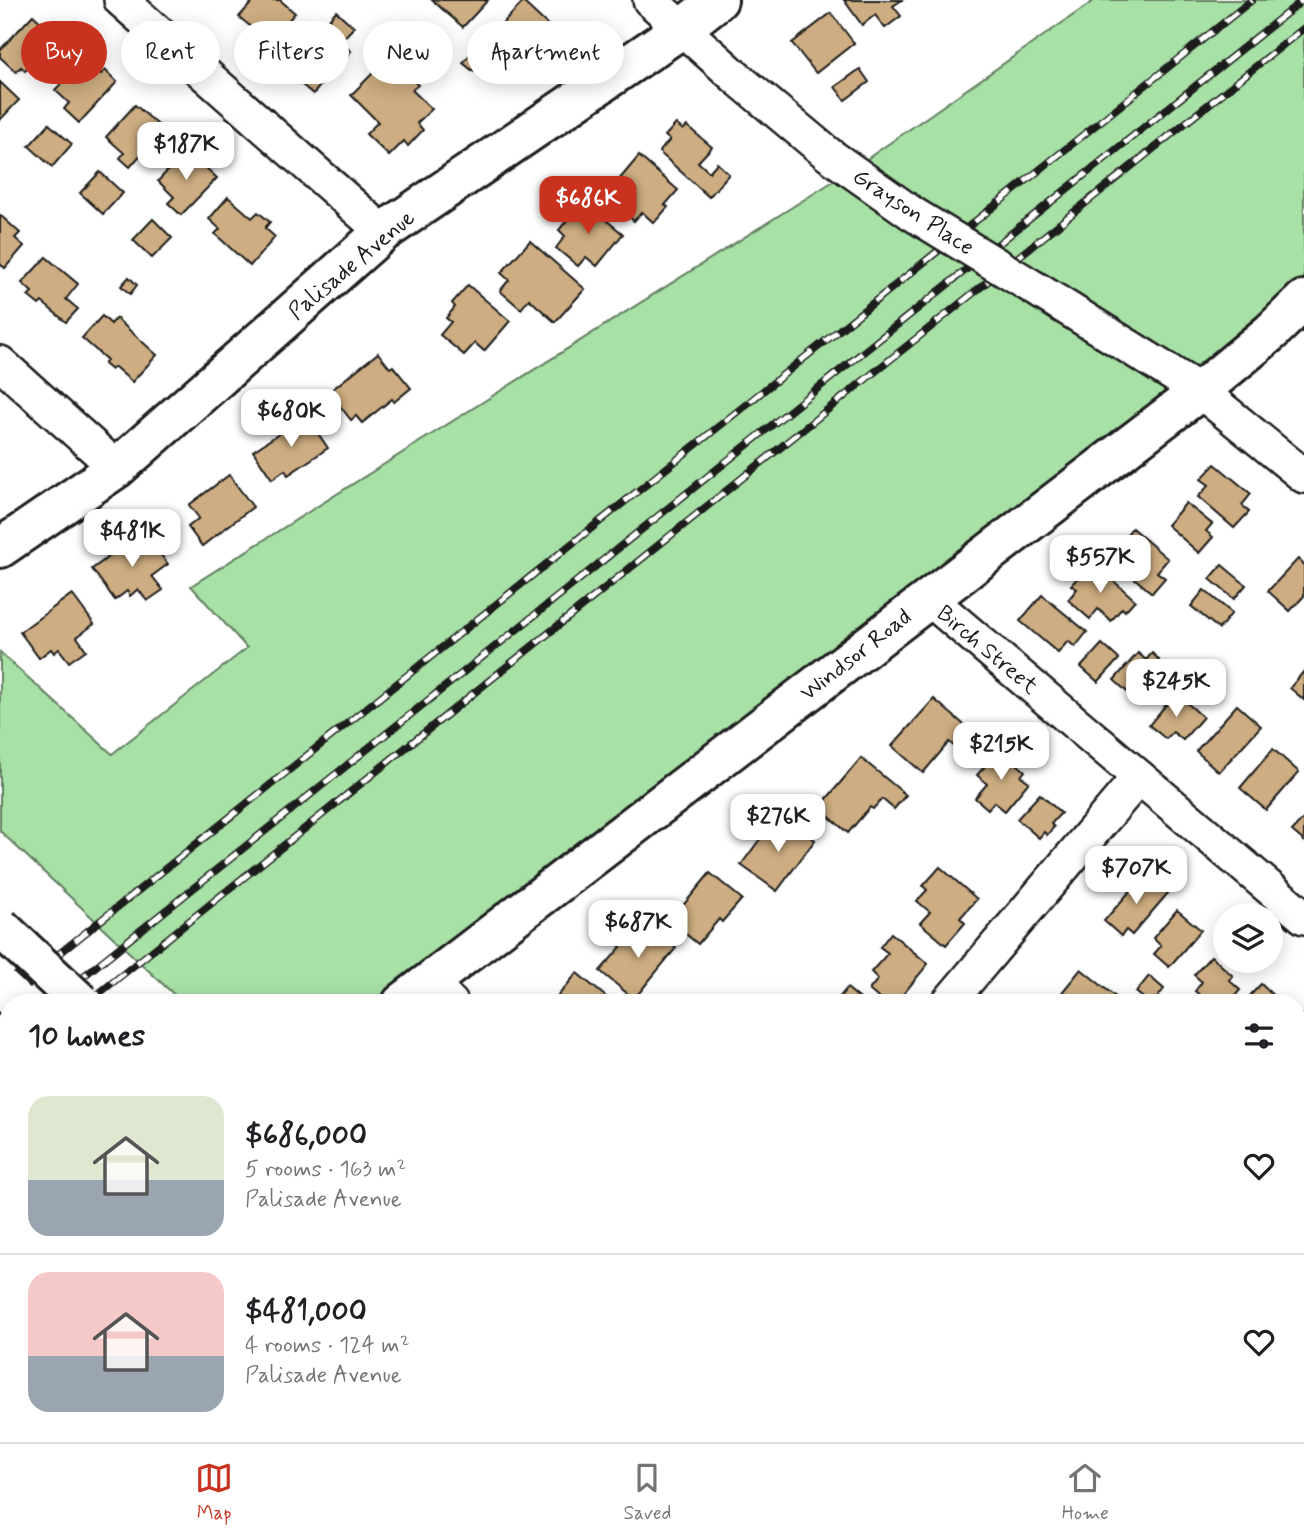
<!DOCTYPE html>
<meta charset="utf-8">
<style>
:root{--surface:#fff;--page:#f6f6f6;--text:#202124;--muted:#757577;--line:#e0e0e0;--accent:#c8321e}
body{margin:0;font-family:Mynerve,sans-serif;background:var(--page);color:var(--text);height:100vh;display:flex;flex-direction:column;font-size:26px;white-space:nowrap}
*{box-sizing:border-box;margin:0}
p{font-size:23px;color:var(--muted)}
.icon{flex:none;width:38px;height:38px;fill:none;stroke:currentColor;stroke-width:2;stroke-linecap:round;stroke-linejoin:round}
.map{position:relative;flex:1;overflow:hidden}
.sheet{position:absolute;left:0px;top:994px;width:1306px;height:448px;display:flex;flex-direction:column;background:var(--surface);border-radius:28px 28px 0 0;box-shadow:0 4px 18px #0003}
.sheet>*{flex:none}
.guide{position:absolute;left:21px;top:21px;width:700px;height:63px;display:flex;gap:14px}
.tools{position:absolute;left:1213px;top:903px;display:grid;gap:14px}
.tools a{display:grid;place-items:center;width:70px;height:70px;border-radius:50%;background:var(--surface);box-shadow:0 4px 18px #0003;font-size:35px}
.price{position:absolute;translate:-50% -60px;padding:0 16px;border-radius:14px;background:#fff;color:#222;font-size:23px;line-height:46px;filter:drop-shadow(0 2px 4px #0008)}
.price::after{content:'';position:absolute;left:50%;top:42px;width:21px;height:16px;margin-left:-10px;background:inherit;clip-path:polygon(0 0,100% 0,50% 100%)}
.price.selected{background:var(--accent);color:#fff}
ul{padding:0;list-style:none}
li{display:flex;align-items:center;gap:21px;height:175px;padding:0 28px}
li+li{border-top:2px solid var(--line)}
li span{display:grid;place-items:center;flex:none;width:196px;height:140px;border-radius:21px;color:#555}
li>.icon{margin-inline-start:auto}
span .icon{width:84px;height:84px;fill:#fffc;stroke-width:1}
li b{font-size:30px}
h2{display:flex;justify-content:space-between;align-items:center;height:84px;padding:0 28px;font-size:30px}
.tag{padding:0 24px;border-radius:32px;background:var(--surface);box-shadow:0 4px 18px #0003;font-size:24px;line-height:63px}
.tag.selected{background:var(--accent);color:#fff}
.menu{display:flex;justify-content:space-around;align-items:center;height:98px;border-top:2px solid var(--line);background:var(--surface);font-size:19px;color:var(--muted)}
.menu a{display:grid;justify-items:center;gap:4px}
.menu .selected{color:var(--accent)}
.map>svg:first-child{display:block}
.green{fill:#a7e1a6;stroke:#627e61;stroke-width:2}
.building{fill:#cdad81;stroke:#1c1c1c;stroke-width:2}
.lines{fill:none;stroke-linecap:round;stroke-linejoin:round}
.minor-casing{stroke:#1c1c1c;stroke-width:38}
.tertiary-casing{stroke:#1c1c1c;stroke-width:44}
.trunk-casing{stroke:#1c1c1c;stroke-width:44}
.minor{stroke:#fff;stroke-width:33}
.tertiary{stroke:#fff;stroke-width:38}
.trunk{stroke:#fff;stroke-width:38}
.rail-casing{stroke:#1c1c1c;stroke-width:8}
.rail{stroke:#fff;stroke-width:5;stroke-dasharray:16;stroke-linecap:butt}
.minor-bridge-casing{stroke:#1c1c1c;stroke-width:38;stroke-linecap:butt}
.trunk-bridge-casing{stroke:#1c1c1c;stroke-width:44;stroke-linecap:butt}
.minor-bridge{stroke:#fff;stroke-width:33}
.trunk-bridge{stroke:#fff;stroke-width:38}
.labels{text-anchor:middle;stroke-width:7;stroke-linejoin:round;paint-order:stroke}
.street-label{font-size:23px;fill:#1c1c1c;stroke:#fff}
</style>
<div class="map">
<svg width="1304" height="1442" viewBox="0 0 1304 1442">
<rect width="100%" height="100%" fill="#fff"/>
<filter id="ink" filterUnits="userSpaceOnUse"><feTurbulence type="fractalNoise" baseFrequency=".0143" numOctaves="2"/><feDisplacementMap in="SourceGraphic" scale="14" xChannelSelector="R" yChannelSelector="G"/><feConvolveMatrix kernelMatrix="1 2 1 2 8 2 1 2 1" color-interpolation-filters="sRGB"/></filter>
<g filter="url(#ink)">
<!-- green -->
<g class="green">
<path d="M1095,0H1304V300L428,983L451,1003H183L0,831V652L112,754L247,648L191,586L851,170Z"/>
<path d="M0,1085L9,1093V1301L0,1308Z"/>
<path d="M643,1433H965L975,1442H653Z"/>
</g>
<!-- building -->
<g class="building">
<path d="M254,0H280L295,13L263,49L250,37L256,31L239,17Z"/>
<path d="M432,0H488L463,27Z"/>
<path d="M844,0H902L893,6L901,16L885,28L875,15L862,25Z"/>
<path d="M523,2L550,27L539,39L544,43L534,53L531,49L509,73L486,51L496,40L491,36Z"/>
<path d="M336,11L354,27L340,42L351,51L313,94L301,84L306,78L290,64Z"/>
<path d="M831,13L854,43L816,73L792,43Z"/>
<path d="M33,15L57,37L25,71L21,67L16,72L0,57V50Z"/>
<path d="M471,53L481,60L473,71L463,63Z"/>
<path d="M389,57L418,85L412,90L432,109L417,123L423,130L408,146L404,141L389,156L366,134L378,122L351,95Z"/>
<path d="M85,59L101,74L105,70L117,82L79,123L64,109L69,103L55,90Z"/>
<path d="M860,69L869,82L845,100L835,87Z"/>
<path d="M0,82L19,100L0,120Z"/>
<path d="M135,105L163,129L130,167L120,158L124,153L106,137Z"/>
<path d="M49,124L72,144L52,167L29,146Z"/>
<path d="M676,124L683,130L687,126L712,147L698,162L709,172L717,163L729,174L709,197L659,152L670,140L665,136Z"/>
<path d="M187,150L217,178L181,215L168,203L174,197L158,181Z"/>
<path d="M639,156L678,190L665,205L668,207L654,223L642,212L634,221L610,200L617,191L613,187Z"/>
<path d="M100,172L123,193L103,214L80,193Z"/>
<path d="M228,197L252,218L258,212L270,222L265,228L275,237L250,266L215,234L220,229L209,219Z"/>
<path d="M583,201L623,234L597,266L586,257L578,266L556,248L565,236L559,230Z"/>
<path d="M0,215L20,233L15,238L24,246L5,268L0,264Z"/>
<path d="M153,219L172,238L152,258L133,240Z"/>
<path d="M530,241L585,289L555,322L529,299L521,309L500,291L509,280L501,273Z"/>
<path d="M46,257L78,284L66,299L78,309L66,322L42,302L39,305L28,296L32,292L22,283Z"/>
<path d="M129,277L137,285L130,294L121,286Z"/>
<path d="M468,285L510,321L484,351L475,343L464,355L440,335L451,322L446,318L455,307L452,303Z"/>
<path d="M102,316L111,324L116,318L157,355L132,382L115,367L111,370L104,364L107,360L82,338Z"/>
<path d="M378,353L390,368L393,366L411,388L394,402L392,399L362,423L356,416L351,420L329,392Z"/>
<path d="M306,416L328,448L288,475L285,470L272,479L253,451Z"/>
<path d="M1215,464L1251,494L1242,505L1249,512L1234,528L1198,497L1209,485L1201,479Z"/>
<path d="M229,475L253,507L202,546L188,527L199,518L189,505Z"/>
<path d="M1186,503L1212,524L1206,531L1213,537L1199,553L1167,525Z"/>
<path d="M1132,528L1168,559L1157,572L1165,578L1152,593L1115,562L1126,550L1119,544Z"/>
<path d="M143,532L168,564L152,576L163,590L147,601L138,589L130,596L127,591L115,600L92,569Z"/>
<path d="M1298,559L1304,565V596L1290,611L1268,591Z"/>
<path d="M1222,565L1246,585L1234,599L1210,579Z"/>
<path d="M1098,567L1135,600L1125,611L1122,608L1111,621L1098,609L1090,619L1068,600L1077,589L1071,585L1082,573L1088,578Z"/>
<path d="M1204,590L1232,613L1219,629L1191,606Z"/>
<path d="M72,594L94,624L77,637L86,650L69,662L59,649L54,653L51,649L39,658L20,632Z"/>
<path d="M1042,595L1087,632L1075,647L1068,641L1058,653L1020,621Z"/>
<path d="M1102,644L1119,659L1098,682L1081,667Z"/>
<path d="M1138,653L1146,660L1152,653L1159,660L1154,666L1161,672L1136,700L1114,680Z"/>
<path d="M1304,671V700L1290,688Z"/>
<path d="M1176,693L1203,717L1183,740L1173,732L1166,739L1149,725Z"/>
<path d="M934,699L976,735L961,752L949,742L923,773L892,746Z"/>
<path d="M1237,705L1261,726L1219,772L1196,751Z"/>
<path d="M1000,749L1025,771L1021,776L1029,782L1005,811L994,802L988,809L975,798L987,784L977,775Z"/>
<path d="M1273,749L1299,772L1266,810L1240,788Z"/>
<path d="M861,758L906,795L894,809L882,799L873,809L870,807L848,833L819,808Z"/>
<path d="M1040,794L1061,813L1051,824L1054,827L1047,835L1044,832L1039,838L1017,819Z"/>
<path d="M1304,818V841L1292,831Z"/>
<path d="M787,819L815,840L777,891L741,865L768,828L776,833Z"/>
<path d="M940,867L977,899L960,918L965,923L946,945L920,923L930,912L917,901L927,890L923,886Z"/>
<path d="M710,873L742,899L722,922L719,919L698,944L670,921Z"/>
<path d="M1145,874L1168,893L1132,935L1126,930L1121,936L1104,921Z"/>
<path d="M1177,910L1201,930L1169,967L1154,954L1161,946L1153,938Z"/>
<path d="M644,921L676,948L634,999L600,971L621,947L616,943L625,933L631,938Z"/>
<path d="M891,933L928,964L896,1003H884L869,990L878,979L871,972L888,953L880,947Z"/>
<path d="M1211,956L1233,976L1229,980L1240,990L1229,1003H1209L1195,991L1202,982L1194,975Z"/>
<path d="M1081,969L1122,1002L1121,1003H1068L1059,996Z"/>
<path d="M577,973L611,1001L610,1003H552Z"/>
<path d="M1149,976L1164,989L1153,1003H1149L1136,992Z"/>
<path d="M1261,984L1281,1003H1243Z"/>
<path d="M847,988L865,1003H835Z"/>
<path d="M1300,1014L1304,1016L1303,1067L1297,1062V1018Z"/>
<path d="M1303,1231L1304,1232V1272L1297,1266V1239Z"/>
<path d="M1302,1410L1304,1411V1437L1297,1431V1416Z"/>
<path d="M1,1413L9,1419V1433H24L34,1442L0,1441Z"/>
<path d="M210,1433H262L267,1439L264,1442H220Z"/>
</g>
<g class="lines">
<!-- minor casing -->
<g class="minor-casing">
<g id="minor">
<path d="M121,0L383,232"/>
<path d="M650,0L738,79L828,154"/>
<path d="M1041,292L1200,391L1304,476"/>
<path d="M0,363L117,468"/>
<path d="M928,598L1304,917"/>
<path d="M427,983L451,1003"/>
<path d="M948,1003L1139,777"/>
<path d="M1297,1121L1304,1113"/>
<path d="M0,1335L9,1343"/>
<path d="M108,1433L118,1442"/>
<path d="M965,1433L975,1442"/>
<path d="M1020,1442L1027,1433"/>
</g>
</g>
<!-- tertiary casing -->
<g class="tertiary-casing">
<g id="tertiary">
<path d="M0,548L117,468L383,232L681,29L718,0"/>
<path d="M402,1003L1200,391L1271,332L1304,300"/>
<path d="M0,1308L9,1301"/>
</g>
</g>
<!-- trunk casing -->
<g class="trunk-casing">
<g id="trunk">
<path d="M483,1433L493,1442"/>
<path d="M554,1433L564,1442"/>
</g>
</g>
<!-- minor -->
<use href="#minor" class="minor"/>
<!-- tertiary -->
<use href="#tertiary" class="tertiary"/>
<!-- trunk -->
<use href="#trunk" class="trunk"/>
<!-- rail casing -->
<g class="rail-casing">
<g id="rail">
<path d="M0,1001L1252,0"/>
<path d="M50,1003L1303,0"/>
<path d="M87,1003L1304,28"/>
<path d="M0,1041L9,1034"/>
<path d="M0,1069L9,1062"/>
</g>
</g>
<!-- rail -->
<use href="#rail" class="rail"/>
<!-- minor-bridge casing -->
<g class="minor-bridge-casing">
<path id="minor-bridge" d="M828,154L913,214L1041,292"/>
</g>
<!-- trunk-bridge casing -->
<g class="trunk-bridge-casing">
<g id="trunk-bridge">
<path d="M0,927L81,1003"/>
<path d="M0,987L17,1003"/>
</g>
</g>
<!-- minor-bridge -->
<use href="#minor-bridge" class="minor-bridge"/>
<!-- trunk-bridge -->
<use href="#trunk-bridge" class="trunk-bridge"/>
</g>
</g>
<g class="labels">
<!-- street labels -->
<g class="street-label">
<text transform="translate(914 211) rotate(33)" y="8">Grayson Place</text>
<text transform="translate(351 264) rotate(-40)" y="8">Palisade Avenue</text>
<text transform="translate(988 649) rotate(40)" y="8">Birch Street</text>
<text transform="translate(855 654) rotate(-38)" y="8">Windsor Road</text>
</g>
</g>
</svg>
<div class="tools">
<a><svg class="icon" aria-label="layers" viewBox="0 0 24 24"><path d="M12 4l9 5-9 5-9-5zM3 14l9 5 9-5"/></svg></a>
</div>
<b class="price" style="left:186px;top:182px">$187K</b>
<b class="price selected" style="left:588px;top:236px">$686K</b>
<b class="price" style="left:291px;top:449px">$680K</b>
<b class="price" style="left:132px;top:569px">$481K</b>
<b class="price" style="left:1100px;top:595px">$557K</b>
<b class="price" style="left:1176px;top:719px">$245K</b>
<b class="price" style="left:1001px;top:782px">$215K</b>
<b class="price" style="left:778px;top:854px">$276K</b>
<b class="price" style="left:1136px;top:906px">$707K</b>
<b class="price" style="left:638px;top:960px">$687K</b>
<div class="guide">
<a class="tag selected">Buy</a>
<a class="tag">Rent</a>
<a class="tag">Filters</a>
<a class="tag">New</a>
<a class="tag">Apartment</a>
</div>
<section class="sheet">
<h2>10 homes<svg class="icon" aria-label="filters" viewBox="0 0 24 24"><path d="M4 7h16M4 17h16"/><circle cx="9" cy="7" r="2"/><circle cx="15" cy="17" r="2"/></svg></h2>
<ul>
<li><span style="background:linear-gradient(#dfe7d0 60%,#9aa5b1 0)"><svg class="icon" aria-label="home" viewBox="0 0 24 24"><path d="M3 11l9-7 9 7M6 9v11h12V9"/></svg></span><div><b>$686,000</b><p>5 rooms · 163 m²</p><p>Palisade Avenue</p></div><svg class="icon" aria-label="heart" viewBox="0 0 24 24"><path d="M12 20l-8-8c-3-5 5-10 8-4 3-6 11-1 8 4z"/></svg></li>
<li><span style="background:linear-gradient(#f6c9c9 60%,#9aa5b1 0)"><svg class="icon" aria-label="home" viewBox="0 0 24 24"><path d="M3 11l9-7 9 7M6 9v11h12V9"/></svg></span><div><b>$481,000</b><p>4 rooms · 124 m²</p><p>Palisade Avenue</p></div><svg class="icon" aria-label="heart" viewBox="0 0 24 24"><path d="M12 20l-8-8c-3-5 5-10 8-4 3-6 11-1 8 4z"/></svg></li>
</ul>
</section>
</div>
<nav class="menu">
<a class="selected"><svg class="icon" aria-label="map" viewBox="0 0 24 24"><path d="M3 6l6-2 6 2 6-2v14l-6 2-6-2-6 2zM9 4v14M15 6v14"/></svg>Map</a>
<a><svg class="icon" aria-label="saved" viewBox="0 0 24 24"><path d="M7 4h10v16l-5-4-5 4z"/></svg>Saved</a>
<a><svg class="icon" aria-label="home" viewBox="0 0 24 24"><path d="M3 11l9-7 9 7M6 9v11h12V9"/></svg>Home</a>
</nav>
